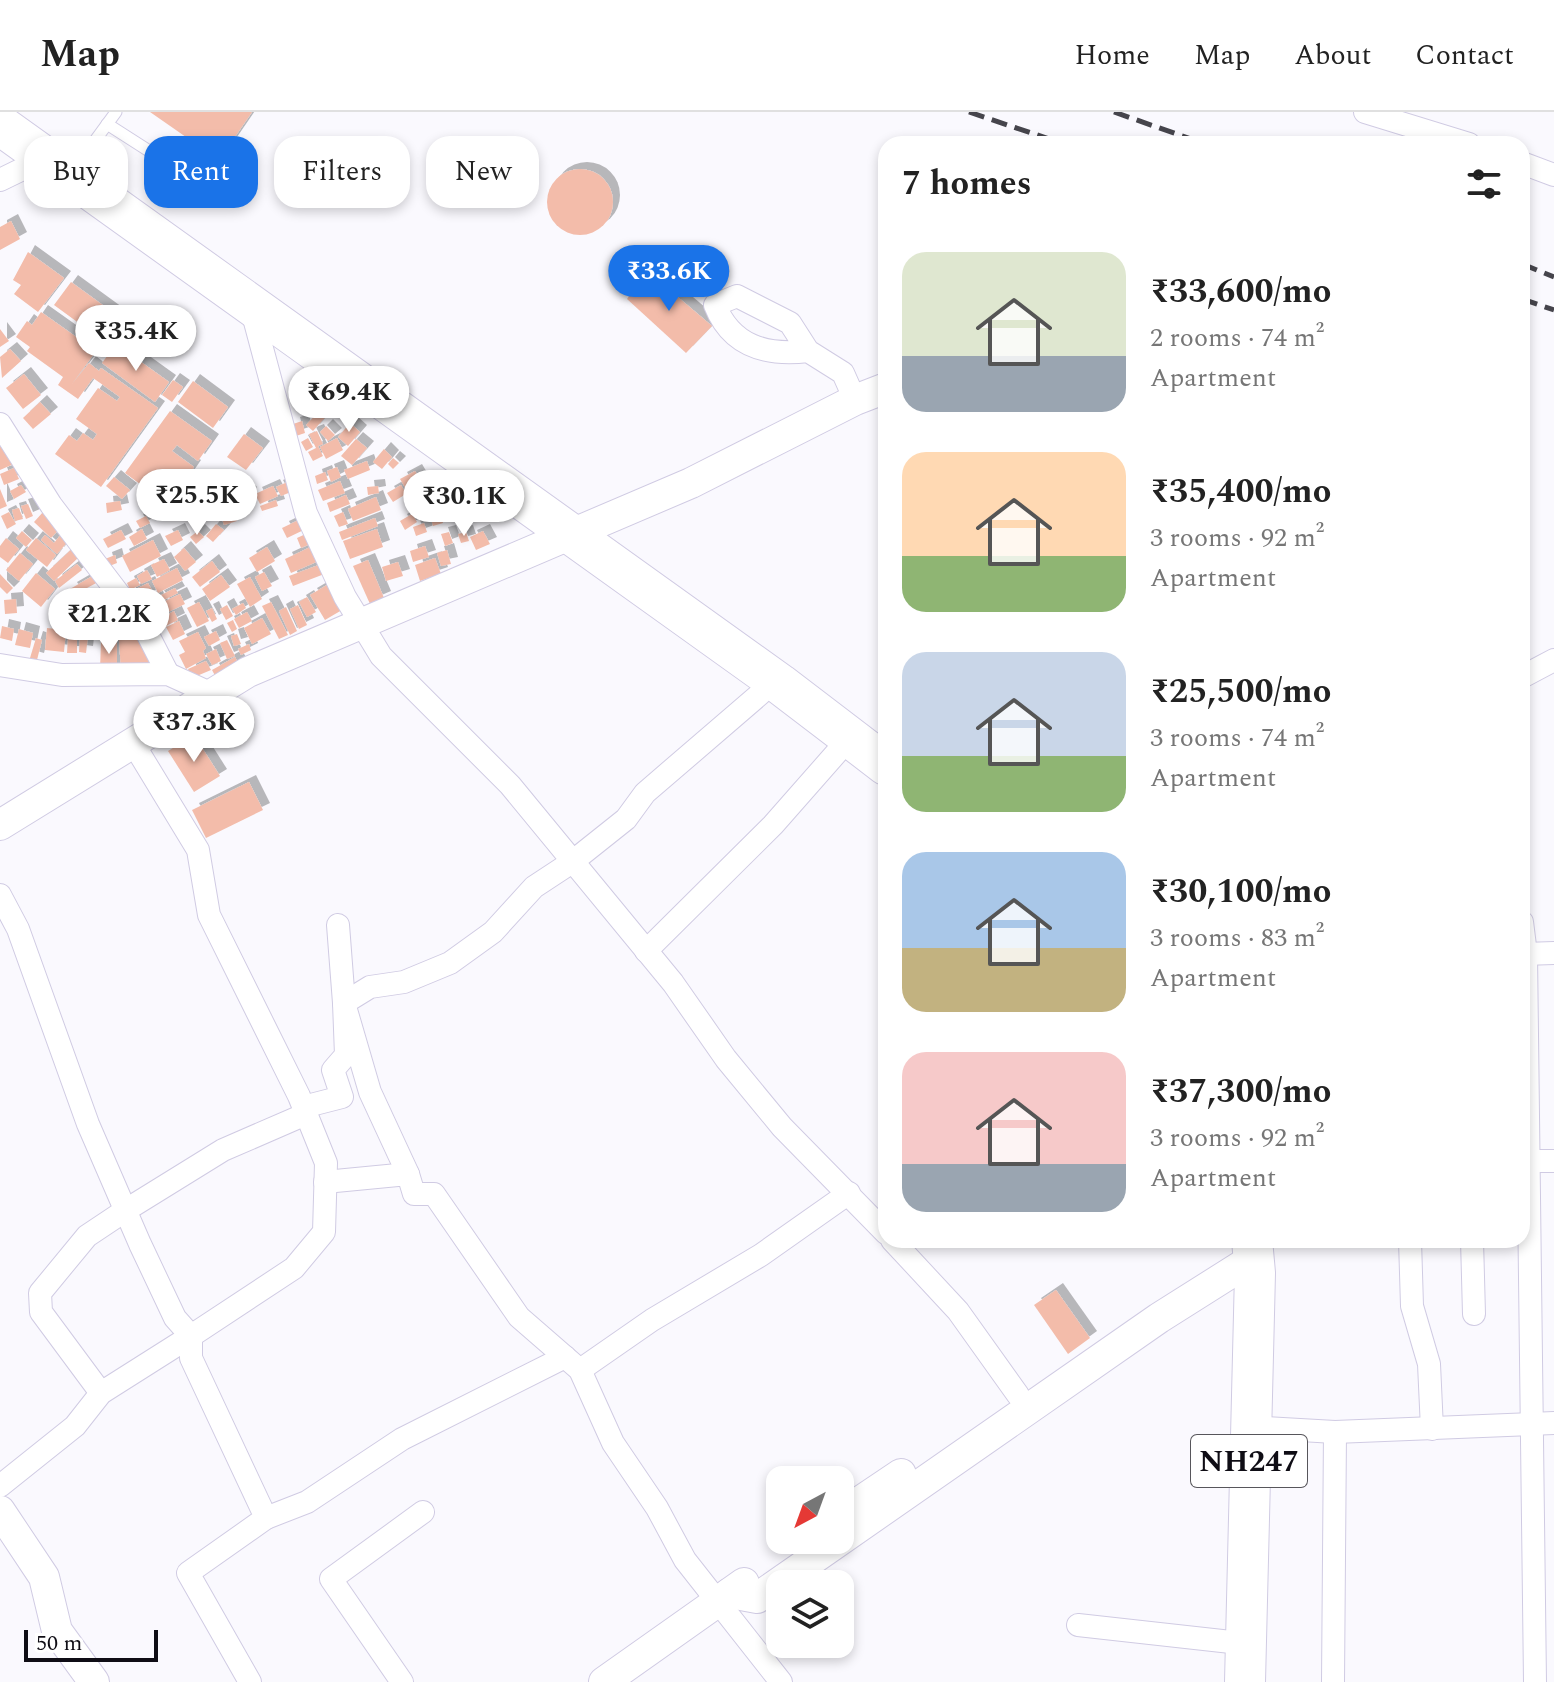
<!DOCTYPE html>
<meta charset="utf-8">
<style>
:root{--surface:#fff;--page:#f2f2f2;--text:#222;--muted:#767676;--line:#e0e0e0;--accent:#1a73e8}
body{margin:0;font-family:Spectral,serif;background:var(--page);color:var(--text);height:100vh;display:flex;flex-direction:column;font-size:30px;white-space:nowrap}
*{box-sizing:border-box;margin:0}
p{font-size:26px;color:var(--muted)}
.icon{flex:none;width:44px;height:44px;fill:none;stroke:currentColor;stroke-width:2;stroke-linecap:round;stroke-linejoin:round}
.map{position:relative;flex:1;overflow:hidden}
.drawer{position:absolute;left:878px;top:24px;width:652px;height:1112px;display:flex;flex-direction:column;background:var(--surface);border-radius:24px;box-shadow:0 4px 12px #0003}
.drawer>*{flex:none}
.guide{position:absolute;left:24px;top:24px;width:734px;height:72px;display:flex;gap:16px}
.needle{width:52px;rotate:221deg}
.buttons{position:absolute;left:766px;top:1354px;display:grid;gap:16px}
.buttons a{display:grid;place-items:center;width:88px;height:88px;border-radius:16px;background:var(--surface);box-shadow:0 4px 12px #0003;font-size:40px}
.scale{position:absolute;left:24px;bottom:20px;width:134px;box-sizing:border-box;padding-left:8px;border:4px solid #0f0d15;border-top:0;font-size:22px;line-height:28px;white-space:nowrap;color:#0f0d15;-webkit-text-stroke:6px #fff;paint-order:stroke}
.price{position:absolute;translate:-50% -68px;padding:0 18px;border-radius:28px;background:#fff;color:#222;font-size:26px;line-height:52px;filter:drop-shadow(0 2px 4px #0008)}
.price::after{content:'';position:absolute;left:50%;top:48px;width:24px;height:18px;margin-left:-12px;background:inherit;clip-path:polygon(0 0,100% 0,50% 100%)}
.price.active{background:var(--accent);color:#fff}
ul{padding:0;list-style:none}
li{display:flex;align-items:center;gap:24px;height:200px;padding:0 24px}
li span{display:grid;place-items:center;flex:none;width:224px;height:160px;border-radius:24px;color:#555}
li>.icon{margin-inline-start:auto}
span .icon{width:96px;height:96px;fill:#fffc;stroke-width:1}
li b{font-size:34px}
h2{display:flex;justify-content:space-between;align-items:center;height:96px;padding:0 24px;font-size:34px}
.chip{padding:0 28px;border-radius:24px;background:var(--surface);box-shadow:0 4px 12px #0003;font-size:28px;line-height:72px}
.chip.active{background:var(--accent);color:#fff}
header{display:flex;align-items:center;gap:48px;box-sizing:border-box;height:112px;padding:0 40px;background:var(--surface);border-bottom:2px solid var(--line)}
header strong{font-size:38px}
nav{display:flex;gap:44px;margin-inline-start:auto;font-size:28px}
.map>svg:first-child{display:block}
.building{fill:#f3bcaa;filter:url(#shadow)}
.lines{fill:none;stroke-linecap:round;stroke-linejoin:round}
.lane-casing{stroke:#d0cbe3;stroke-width:13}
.street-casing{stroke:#d0cbe3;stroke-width:24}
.secondary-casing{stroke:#d0cbe3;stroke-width:32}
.highway-casing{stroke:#d0cbe3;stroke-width:42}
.lane{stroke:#fff;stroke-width:11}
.street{stroke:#fff;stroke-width:22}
.secondary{stroke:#fff;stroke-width:30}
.highway{stroke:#fff;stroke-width:40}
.rail{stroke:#46454c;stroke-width:5;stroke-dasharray:16 8;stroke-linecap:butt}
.labels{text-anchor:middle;stroke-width:6;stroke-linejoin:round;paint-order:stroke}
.shield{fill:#fff;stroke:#57565b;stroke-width:2}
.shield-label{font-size:30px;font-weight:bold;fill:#0f0d15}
</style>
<header>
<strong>Map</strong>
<nav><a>Home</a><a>Map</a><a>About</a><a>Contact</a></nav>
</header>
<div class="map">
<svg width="1554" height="1570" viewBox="0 0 1554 1570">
<defs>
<filter id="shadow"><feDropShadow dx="7" dy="-7" stdDeviation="0" flood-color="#0004"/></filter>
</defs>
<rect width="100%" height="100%" fill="#faf9fe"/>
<!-- building -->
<g class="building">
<path d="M150,0H252L219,48Z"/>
<circle cx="580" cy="90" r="33"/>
<path d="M11,109L20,127L0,138V115Z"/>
<path d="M28,140L64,166L38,200L14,182L21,173L13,168Z"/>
<path d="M647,159L712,214L686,241L627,187Z"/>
<path d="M71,170L126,210L112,230L107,226L99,237L75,220L80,212L54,193Z"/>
<path d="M41,200L96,239L72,272L89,251L99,259L101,256L158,296L101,375L55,342L69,323L77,329L83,321L93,328L97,322L76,307L98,276L117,289L120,285L93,266L78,287L58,273L63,265L27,239L30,235L16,225L27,209L32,213Z"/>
<path d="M0,217L9,229L0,235Z"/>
<path d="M116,232L169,270L155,290L102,251Z"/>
<path d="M10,237L21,249L2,266L0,245Z"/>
<path d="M24,262L41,283L23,297L6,276Z"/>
<path d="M173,268L183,275L172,290L162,283Z"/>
<path d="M193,269L228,295L213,316L178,290Z"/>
<path d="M301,284L310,293L305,299L295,290Z"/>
<path d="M40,290L51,302L33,317L23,306Z"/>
<path d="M322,296L329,301L313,319L306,313Z"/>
<path d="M170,299L212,329L198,349L177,333L172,339L194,355L183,371L167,360L162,366L178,378L167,392L125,361Z"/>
<path d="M302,309L305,321L296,324L293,312Z"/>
<path d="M350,311L360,320L348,334L338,325Z"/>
<path d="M326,314L335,323L328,329L320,320Z"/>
<path d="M317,319L323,332L318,334L323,344L313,349L308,340L316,336L309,322Z"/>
<path d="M244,322L263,336L246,358L227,345Z"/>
<path d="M308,326L313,335L306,339L301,330Z"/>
<path d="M337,326L343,338L326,347L320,335Z"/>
<path d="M356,327L367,336L352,353L341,344Z"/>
<path d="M6,331L16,351L0,358V335Z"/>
<path d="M384,337L392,345L382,357L373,350Z"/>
<path d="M393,346L399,351L393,357L388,352Z"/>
<path d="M367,349L370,358L348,367L344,358Z"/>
<path d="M337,355L341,365L331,370L327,359Z"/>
<path d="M14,356L19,367L4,373L0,362Z"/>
<path d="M415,359L424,374L409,382L400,367Z"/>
<path d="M325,360L328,368L317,372L315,364Z"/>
<path d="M114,365L130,378L122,387L106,374Z"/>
<path d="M292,368L296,378L281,384L276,375Z"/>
<path d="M340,369L345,381L323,389L318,378Z"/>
<path d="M21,373L26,380L14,387L10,379Z"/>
<path d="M242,373L250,382L236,395L228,385Z"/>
<path d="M401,373L406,382L393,390L387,381Z"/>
<path d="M273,374L278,384L260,392L255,382Z"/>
<path d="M378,374L379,381L368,383L367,375Z"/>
<path d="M0,377L7,394L0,397Z"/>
<path d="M222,381L226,397L216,400L212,384Z"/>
<path d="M346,383L350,392L330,400L327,391Z"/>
<path d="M376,385L381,398L353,409L348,397Z"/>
<path d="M276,388L278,394L262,399L260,394Z"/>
<path d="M120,389L122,398L107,401L106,391Z"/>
<path d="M28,392L33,404L26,407L21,394Z"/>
<path d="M19,396L23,407L15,409L12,398Z"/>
<path d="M44,399L61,415L51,426L34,410Z"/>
<path d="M9,400L16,412L7,417L1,404Z"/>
<path d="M234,400L237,409L224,413L221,404Z"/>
<path d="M343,400L348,412L339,415L334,404Z"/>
<path d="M440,400L443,411L433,414L430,403Z"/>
<path d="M412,402L417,410L405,418L400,409Z"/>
<path d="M146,404L150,411L140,416L136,409Z"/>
<path d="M305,405L310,415L287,426L282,416Z"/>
<path d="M375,406L378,414L342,428L339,420Z"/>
<path d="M424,411L427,420L416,424L413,415Z"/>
<path d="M216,412L224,418L213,430L206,424Z"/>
<path d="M142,417L147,427L134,434L129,425Z"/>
<path d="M377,417L383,435L350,447L343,429Z"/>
<path d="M121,418L126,427L108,436L103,427Z"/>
<path d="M178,418L183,428L171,434L165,424Z"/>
<path d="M22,419L32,428L26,435L16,426Z"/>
<path d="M198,419L204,425L196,432L190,425Z"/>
<path d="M312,419L317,429L301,436L297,426Z"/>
<path d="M483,419L490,432L476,438L470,425Z"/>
<path d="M449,420L453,431L445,434L441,422Z"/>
<path d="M466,420L469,429L461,431L458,422Z"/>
<path d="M62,421L70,427L57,442L41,428L45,423L54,431Z"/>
<path d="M6,426L19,437L8,451L0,445V434Z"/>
<path d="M36,426L56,443L47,455L26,438Z"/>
<path d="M153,428L161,444L130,460L122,444Z"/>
<path d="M317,432L323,447L291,461L285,447Z"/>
<path d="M75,434L82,442L54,469L46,461Z"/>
<path d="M425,434L429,445L413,450L410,439Z"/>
<path d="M267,435L275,449L257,460L249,446Z"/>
<path d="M184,436L196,450L185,459L174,445Z"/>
<path d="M447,438L451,452L441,454L437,441Z"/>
<path d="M20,441L33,452L19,469L6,458Z"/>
<path d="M115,443L117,451L107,455L105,447Z"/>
<path d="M435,446L441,462L420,469L415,453Z"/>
<path d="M164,447L170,458L157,465L151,453Z"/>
<path d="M368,448L384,486L370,492L353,454Z"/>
<path d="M212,449L220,460L200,475L192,465Z"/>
<path d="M398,450L403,464L386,469L382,455Z"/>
<path d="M324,451L327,461L293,474L289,464Z"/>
<path d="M77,452L82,458L59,476L55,469Z"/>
<path d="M177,456L183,468L158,481L152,469Z"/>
<path d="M147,458L152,467L141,472L137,464Z"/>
<path d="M264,460L272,474L262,479L255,465Z"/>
<path d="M36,461L55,477L41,495L22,479Z"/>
<path d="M0,462L13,476L7,482L0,475Z"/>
<path d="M96,462L100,469L74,483L70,477Z"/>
<path d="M221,463L230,475L210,489L202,477Z"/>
<path d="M250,465L262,487L250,495L237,472Z"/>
<path d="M136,466L140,473L130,478L127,471Z"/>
<path d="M332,470L347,495L325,508L310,483Z"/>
<path d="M148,471L154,482L134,492L128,481Z"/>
<path d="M175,476L178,481L160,490L157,485Z"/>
<path d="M110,477L123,499L114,505L101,483Z"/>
<path d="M99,482L105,496L88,503L82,489Z"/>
<path d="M180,482L185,492L166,501L161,491Z"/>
<path d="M155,484L158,490L148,496L145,489Z"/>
<path d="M307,485L316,500L307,505L299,490Z"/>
<path d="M16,487L17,501L5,502L4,488Z"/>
<path d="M199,490L209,509L197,515L187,496Z"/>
<path d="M271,490L288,523L279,527L262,494Z"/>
<path d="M243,491L246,496L236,503L232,497Z"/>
<path d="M161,493L164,500L153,506L150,499Z"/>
<path d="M227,493L233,504L226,508L220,497Z"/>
<path d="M298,493L307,513L299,517L290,497Z"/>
<path d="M286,495L297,519L290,523L279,499Z"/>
<path d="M212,496L217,507L212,510L206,499Z"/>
<path d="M174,499L178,508L162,516L157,508Z"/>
<path d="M247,500L252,509L239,516L234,507Z"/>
<path d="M262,506L271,522L252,532L244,516Z"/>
<path d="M233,508L237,517L232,520L227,511Z"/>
<path d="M179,509L185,522L173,528L166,515Z"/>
<path d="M2,514L14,517L12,529L0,526Z"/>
<path d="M47,516L66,518L64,540L45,538Z"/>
<path d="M19,517L33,521L30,536L15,533Z"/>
<path d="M216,519L220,528L209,534L204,525Z"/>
<path d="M198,520L206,536L203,539L206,546L186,557L179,543L185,540L179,529Z"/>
<path d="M237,522L241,532L234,534L231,524Z"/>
<path d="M80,523L88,524L86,541L79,540Z"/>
<path d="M68,525H77V541H67Z"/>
<path d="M36,526L42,528L37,548L30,546Z"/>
<path d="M148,526L149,558L121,559L119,527Z"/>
<path d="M227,528L235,544L227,547L220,531Z"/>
<path d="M101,529L117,530V559L100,558Z"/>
<path d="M249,532L251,538L241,543L238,537Z"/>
<path d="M216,537L221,549L212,553L206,542Z"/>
<path d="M235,545L241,556L218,569L212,558Z"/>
<path d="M206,549L211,558L192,566L188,557Z"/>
<path d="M194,623L220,664L194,680L168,639Z"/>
<path d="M249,670L263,698L206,726L192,698Z"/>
<path d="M1056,1178L1090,1226L1068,1242L1034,1193Z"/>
</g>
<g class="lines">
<!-- lane casing -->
<g class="lane-casing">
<g id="lane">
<path d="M107,12L196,69"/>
<path d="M75,56L116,0"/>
</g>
</g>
<!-- street casing -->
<g class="street-casing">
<g id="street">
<path d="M1365,0L1469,32"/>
<path d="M1522,51L1554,63"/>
<path d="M0,68L45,46"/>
<path d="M251,195L306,401L345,485L381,544L510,673L673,871L726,947L782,1015L886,1121"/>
<path d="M808,239C766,244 731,234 715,193L737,184L790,211L808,239L843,261L855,288"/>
<path d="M0,312L51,393L144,515L168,562"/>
<path d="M0,553L62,563L168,562L212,582"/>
<path d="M1522,565L1554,548"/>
<path d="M0,783L18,817L88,1012L140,1132L175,1206L191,1224L294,1156L324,1120L326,1051L299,984L209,803L198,738L133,631"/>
<path d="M1522,810L1526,842L1535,1570"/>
<path d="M338,813L344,891L370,980L408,1062"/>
<path d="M646,839L773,713L839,638"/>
<path d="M1522,842L1554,841"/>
<path d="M303,995L342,985L333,958L346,943L344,891L370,875L404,870L450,851L493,820L534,775L572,750L626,707L645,681L760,582"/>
<path d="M1522,1049H1554"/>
<path d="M325,1070L408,1062L414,1082H434L519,1205L580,1258L613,1331L657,1396L685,1448L781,1570"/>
<path d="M892,1128L958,1199L1018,1283"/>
<path d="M1410,1128L1412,1194L1429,1252L1432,1317"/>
<path d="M1472,1128L1474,1202"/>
<path d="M580,1258L652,1208L761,1143L849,1081"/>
<path d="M101,1281L41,1200L40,1181L87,1124L126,1098L223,1038L306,1002"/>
<path d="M1249,1315L1335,1320L1554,1311"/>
<path d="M0,1374L75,1314L101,1281L191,1224V1246L266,1406L188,1461L250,1570"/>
<path d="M266,1406L307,1390L402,1327L565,1245"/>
<path d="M1078,1513L1231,1530"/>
<path d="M402,1570L331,1467L423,1400"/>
<path d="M1333,1570L1335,1320"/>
</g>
</g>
<!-- secondary casing -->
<g class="secondary-casing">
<g id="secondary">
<path d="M0,713L248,560L691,371L855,288L886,276"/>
<path d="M0,1399L44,1465L57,1519L94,1570"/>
<path d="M840,1403L901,1362"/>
<path d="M730,1481L757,1486L1159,1206L1254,1146"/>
<path d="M604,1570L744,1471"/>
</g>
</g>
<!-- highway casing -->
<g class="highway-casing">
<g id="highway">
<path d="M0,13L780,572L886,653"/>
<path d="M1245,1570L1255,1161L1252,1128"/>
</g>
</g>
<!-- lane -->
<use href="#lane" class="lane"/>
<!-- street -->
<use href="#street" class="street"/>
<!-- secondary -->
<use href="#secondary" class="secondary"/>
<!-- highway -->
<use href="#highway" class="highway"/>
<!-- rail -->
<g class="rail">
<path d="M969,0L1064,32"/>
<path d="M1114,0L1205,32"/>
<path d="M1522,152L1554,165"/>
<path d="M1522,187L1554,198"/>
</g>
</g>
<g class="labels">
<!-- shield labels -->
<rect class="shield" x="1191" y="1323" width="116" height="52" rx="6"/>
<g class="shield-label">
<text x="1249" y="1359">NH247</text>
</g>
</g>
</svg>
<div class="buttons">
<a><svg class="needle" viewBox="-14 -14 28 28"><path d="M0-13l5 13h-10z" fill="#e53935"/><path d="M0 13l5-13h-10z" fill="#767676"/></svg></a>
<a><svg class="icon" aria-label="layers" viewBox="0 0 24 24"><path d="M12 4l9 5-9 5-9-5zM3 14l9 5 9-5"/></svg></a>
</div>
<div class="scale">50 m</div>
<b class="price active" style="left:669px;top:201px">₹33.6K</b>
<b class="price" style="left:136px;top:261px">₹35.4K</b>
<b class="price" style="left:349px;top:322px">₹69.4K</b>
<b class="price" style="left:197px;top:425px">₹25.5K</b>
<b class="price" style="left:464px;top:426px">₹30.1K</b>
<b class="price" style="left:109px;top:544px">₹21.2K</b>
<b class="price" style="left:194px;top:652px">₹37.3K</b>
<div class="guide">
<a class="chip">Buy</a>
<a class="chip active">Rent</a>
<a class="chip">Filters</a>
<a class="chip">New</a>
</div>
<section class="drawer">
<h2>7 homes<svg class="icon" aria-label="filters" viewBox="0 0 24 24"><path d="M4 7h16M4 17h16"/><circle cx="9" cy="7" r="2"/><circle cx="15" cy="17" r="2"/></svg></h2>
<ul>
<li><span style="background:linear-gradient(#dfe7d0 65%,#9aa5b1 0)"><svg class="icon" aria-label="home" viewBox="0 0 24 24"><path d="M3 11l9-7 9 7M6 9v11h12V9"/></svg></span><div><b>₹33,600/mo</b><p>2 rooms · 74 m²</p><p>Apartment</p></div></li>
<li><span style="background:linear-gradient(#ffd9b3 65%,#8fb573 0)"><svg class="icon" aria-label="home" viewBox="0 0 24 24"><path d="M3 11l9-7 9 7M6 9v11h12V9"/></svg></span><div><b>₹35,400/mo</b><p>3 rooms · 92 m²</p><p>Apartment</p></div></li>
<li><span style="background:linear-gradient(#c9d6e8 65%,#8fb573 0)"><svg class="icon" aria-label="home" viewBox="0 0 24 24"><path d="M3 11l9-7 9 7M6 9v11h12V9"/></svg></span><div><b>₹25,500/mo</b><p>3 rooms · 74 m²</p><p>Apartment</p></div></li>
<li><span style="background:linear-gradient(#a9c7e8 60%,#c2b280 0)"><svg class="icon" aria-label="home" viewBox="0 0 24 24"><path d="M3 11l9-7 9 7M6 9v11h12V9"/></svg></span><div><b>₹30,100/mo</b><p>3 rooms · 83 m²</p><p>Apartment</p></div></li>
<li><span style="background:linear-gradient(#f6c9c9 70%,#9aa5b1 0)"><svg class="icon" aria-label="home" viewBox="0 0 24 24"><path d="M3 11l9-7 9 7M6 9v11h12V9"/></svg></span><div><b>₹37,300/mo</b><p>3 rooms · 92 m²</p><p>Apartment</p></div></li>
</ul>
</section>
</div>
